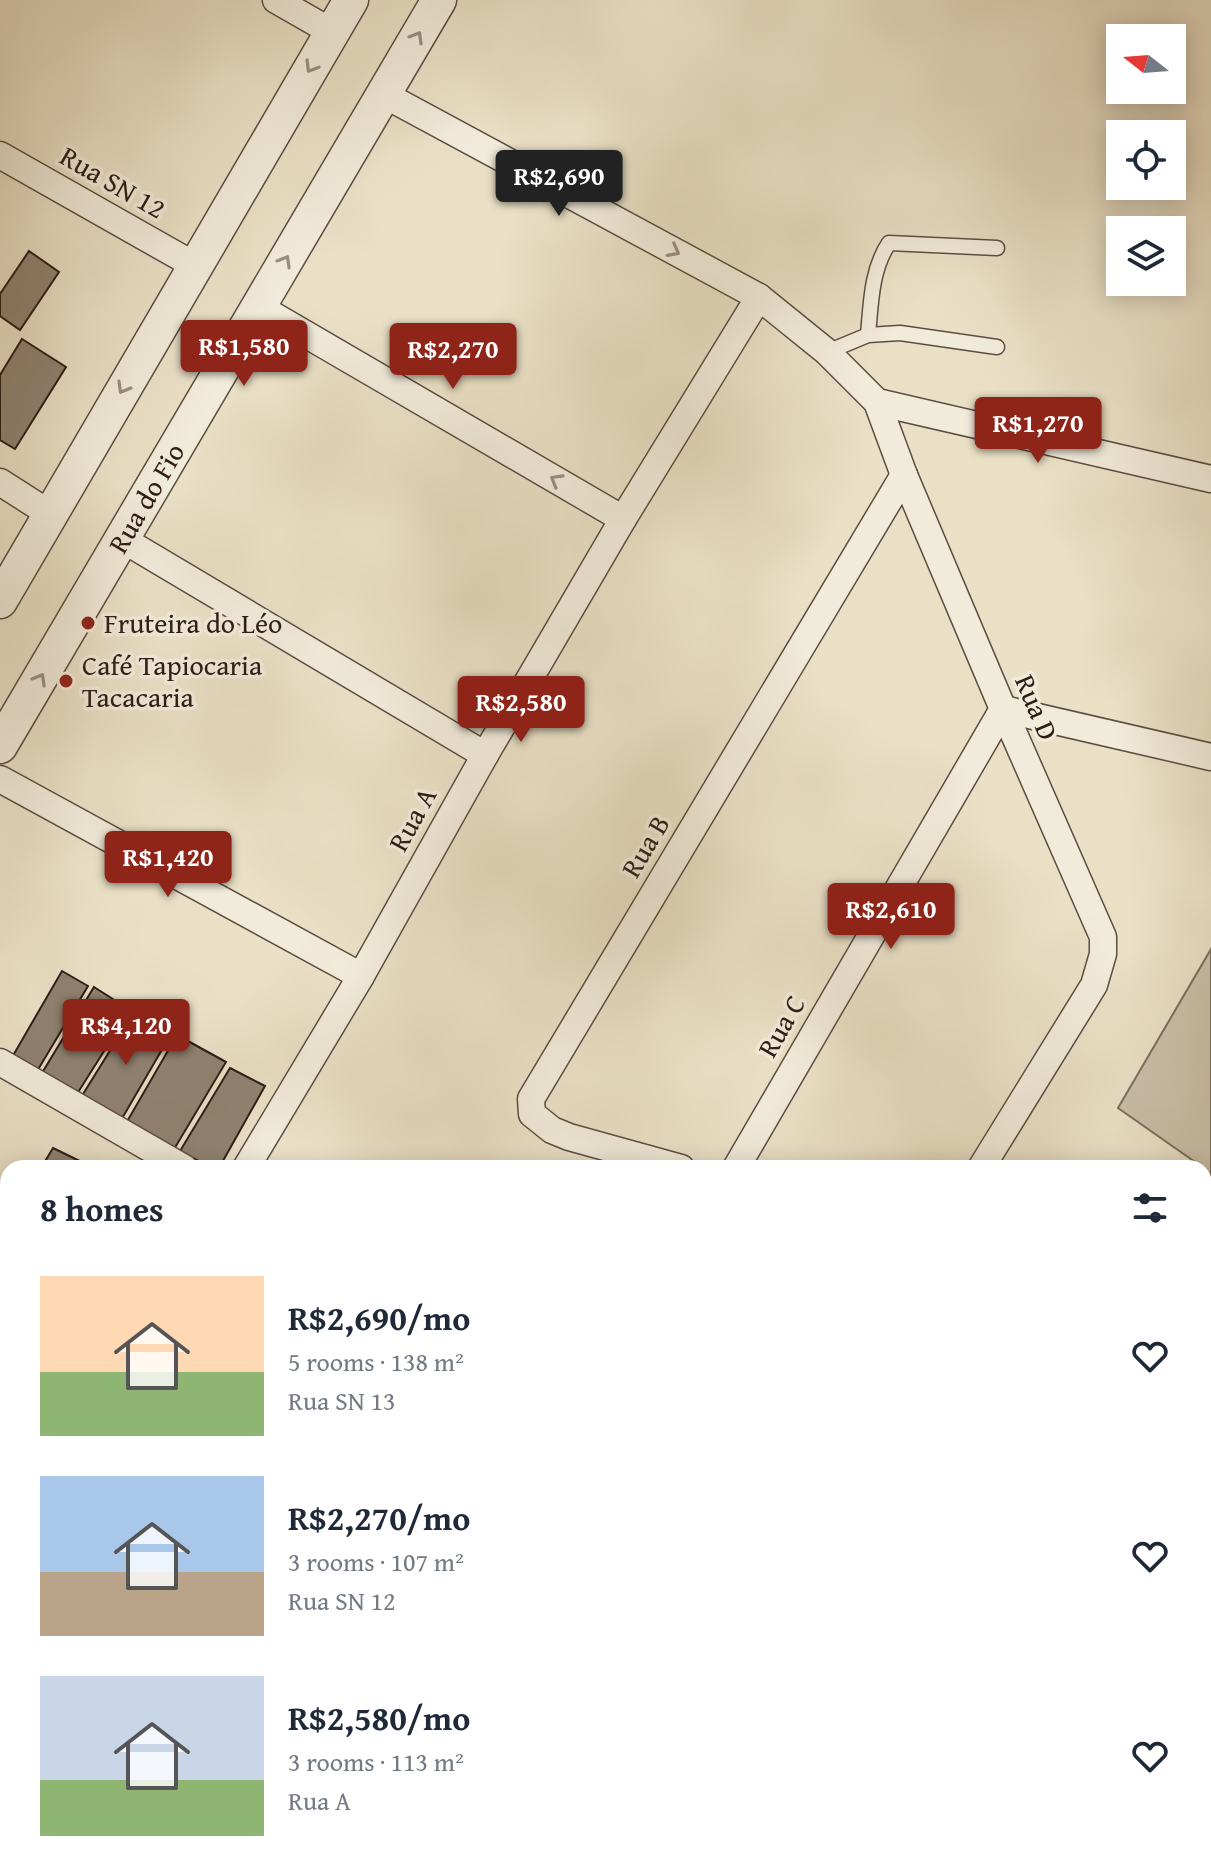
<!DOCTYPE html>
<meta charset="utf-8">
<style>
:root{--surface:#fff;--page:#f2f2f3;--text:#1f2937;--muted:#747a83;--accent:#8f2418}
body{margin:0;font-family:"Gentium Book Plus",serif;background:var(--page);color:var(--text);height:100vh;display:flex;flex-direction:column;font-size:30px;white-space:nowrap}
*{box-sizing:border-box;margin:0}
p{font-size:26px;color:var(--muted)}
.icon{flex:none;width:44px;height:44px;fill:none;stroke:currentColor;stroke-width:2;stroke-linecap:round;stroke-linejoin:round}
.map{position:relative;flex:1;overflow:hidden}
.panel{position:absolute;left:0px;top:1160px;width:1212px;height:712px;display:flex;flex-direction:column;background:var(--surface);border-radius:24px 24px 0 0;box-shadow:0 4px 20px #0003}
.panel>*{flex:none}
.needle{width:52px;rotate:287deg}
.fabs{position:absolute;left:1106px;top:24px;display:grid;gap:16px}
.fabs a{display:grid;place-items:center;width:80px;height:80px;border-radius:0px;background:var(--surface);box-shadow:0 4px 20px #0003;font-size:40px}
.price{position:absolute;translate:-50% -68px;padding:0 18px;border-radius:8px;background:var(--accent);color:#fff;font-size:26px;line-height:52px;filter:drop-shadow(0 2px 4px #0008)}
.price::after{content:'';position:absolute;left:50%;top:48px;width:24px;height:18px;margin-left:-12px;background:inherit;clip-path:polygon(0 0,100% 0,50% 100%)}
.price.selected{background:#222;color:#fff}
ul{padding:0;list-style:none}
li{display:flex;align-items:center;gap:24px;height:200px;padding:0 40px}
li span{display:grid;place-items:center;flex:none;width:224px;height:160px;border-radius:0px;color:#555}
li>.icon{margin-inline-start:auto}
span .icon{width:96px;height:96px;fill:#fffc;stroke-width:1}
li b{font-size:34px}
h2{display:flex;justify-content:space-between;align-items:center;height:96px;padding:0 40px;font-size:34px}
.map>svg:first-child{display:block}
.green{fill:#cabfa8;stroke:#7c6e5e;stroke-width:2}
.building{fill:#908271;stroke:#2e1c15;stroke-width:2}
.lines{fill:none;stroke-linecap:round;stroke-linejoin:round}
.service-casing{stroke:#5d4d41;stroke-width:17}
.minor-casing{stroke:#5d4d41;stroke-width:29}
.tertiary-casing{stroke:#5d4d41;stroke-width:37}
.path{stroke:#2e1c15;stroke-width:5;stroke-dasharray:6 4;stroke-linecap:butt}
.service{stroke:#f1ebda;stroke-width:14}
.minor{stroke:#f1ebda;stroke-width:26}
.tertiary{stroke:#f1ebda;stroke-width:34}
.oneway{stroke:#998e81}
.poi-dot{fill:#8f2418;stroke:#f1ebda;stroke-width:3}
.labels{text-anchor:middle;stroke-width:7;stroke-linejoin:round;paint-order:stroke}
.street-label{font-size:28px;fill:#2e1c15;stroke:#f1ebda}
.poi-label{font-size:28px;fill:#2e1c15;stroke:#f1ebda;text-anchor:start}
</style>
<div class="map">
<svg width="1211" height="1872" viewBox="0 0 1211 1872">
<rect width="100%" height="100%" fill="#eae0c6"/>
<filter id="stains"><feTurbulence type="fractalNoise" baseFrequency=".0025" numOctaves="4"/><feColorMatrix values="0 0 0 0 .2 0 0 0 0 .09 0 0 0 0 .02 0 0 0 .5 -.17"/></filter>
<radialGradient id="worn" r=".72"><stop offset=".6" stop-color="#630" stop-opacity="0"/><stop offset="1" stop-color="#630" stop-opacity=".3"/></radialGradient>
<!-- green -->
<path class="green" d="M1211,949V1872H1159L1121,1864H1204V1168H1191L1195,1162L1118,1108Z"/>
<!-- building -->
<g class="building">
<path d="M29,251L59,272L20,330L0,316V294Z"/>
<path d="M22,339L66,367L15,449L0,440V375Z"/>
<path d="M62,971L88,986L36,1073L11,1059Z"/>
<path d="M94,987L130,1010L77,1094L42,1073Z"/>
<path d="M134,1012L171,1034L120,1122L80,1099Z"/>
<path d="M177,1035L226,1062L173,1151L125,1125Z"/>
<path d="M230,1068L265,1086L219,1168H211L180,1151Z"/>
<path d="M53,1148L94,1168H41Z"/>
<path d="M8,1593V1658L0,1654V1608Z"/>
<path d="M94,1864H136L132,1872H104Z"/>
<path d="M148,1864H198L195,1872H144Z"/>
<path d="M212,1864H237L255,1872H208Z"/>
<path d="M397,1864H442L437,1872H393Z"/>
<path d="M656,1864H735L739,1866L737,1872H654Z"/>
</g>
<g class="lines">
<!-- service casing -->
<g class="service-casing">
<g id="service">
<path d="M868,335C871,303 871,270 889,243L997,248"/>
<path d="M827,352L868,335L900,333L997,347"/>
</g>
</g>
<!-- minor casing -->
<g class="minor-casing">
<g id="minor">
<path d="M276,0L332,32"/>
<path d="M383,94L759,297L827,352L877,402L904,475L1003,709L1103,937V954L1094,985L981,1168"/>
<path d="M0,155L194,265"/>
<path d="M259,307L623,519"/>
<path d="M877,402L1211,479"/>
<path d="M0,482L50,514"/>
<path d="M122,539L485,755"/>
<path d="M0,779L361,976"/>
<path d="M0,1062L184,1168"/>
<path d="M246,1168L361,976L485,755L623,519L759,297"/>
<path d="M681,1168L569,1137L552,1130L532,1114L531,1099L904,475"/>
<path d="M736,1168L1003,709L1211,757"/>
<path d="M0,1387L8,1392"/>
<path d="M0,1686L8,1691"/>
<path d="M302,1864L316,1872"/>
</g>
</g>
<!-- tertiary casing -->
<g class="tertiary-casing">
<g id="tertiary">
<path d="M0,601L351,0"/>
<path id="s1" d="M0,746L439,0"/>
</g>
</g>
<!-- path -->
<path class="path" d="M0,1812L8,1798"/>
<!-- service -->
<use href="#service" class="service"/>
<!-- minor -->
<use href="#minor" class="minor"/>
<!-- tertiary -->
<use href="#tertiary" class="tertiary"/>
</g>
<!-- one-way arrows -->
<defs><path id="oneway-chevron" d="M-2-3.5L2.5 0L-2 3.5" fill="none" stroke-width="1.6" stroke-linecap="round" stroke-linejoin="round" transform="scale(2)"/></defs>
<g class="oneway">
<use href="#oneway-chevron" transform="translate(417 37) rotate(-60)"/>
<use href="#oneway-chevron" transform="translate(311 67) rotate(121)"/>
<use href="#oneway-chevron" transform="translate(674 251) rotate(28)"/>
<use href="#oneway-chevron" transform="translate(285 261) rotate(-60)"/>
<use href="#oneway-chevron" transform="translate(123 388) rotate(120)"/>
<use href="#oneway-chevron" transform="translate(556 480) rotate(-150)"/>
<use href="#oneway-chevron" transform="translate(40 679) rotate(-60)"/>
</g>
<!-- markers -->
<g class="poi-dot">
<circle cx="88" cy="623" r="8"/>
<circle cx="66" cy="681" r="8"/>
</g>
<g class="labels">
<!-- street labels -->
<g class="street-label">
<text transform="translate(113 182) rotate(30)" y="10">Rua SN 12</text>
<text dy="10" stroke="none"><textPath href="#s1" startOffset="288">Rua do Fio</textPath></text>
<text transform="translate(1037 707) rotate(67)" y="10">Rua D</text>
<text transform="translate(412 819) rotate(-61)" y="10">Rua A</text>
<text transform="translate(645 846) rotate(-59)" y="10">Rua B</text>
<text transform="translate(781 1026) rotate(-60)" y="10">Rua C</text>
</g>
<!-- poi labels -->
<g class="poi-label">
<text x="104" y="633">Fruteira do Léo</text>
<text x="82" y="675">Café Tapiocaria<tspan x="82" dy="32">Tacacaria</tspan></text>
</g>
</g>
<rect width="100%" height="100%" filter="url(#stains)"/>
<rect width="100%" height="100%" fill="url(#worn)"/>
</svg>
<div class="fabs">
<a><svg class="needle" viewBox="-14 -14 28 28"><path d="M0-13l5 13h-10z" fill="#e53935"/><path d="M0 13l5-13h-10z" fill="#747a83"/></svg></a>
<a><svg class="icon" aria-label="locate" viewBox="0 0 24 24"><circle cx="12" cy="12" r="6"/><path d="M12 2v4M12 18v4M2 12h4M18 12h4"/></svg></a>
<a><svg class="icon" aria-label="layers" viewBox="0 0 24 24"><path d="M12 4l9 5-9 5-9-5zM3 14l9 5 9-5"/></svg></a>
</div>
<b class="price selected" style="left:559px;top:218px">R$2,690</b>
<b class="price" style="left:244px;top:388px">R$1,580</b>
<b class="price" style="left:453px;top:391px">R$2,270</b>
<b class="price" style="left:1038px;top:465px">R$1,270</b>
<b class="price" style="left:521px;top:744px">R$2,580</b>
<b class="price" style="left:168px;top:899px">R$1,420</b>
<b class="price" style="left:891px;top:951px">R$2,610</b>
<b class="price" style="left:126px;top:1067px">R$4,120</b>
<section class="panel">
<h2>8 homes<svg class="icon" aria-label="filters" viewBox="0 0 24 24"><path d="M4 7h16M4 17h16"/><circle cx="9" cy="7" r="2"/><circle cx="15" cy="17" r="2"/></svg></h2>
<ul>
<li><span style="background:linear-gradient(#ffd9b3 60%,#8fb573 0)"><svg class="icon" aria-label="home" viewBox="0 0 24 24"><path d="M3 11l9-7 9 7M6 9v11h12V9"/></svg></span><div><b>R$2,690/mo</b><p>5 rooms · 138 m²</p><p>Rua SN 13</p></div><svg class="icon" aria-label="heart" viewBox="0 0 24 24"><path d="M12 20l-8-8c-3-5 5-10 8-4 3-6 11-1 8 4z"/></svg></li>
<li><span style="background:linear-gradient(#a9c7e8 60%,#b9a48a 0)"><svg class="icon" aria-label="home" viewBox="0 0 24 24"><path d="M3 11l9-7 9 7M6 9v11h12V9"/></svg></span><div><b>R$2,270/mo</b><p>3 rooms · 107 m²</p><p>Rua SN 12</p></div><svg class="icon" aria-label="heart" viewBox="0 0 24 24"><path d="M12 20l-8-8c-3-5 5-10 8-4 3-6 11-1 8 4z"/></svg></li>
<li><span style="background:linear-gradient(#c9d6e8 65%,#8fb573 0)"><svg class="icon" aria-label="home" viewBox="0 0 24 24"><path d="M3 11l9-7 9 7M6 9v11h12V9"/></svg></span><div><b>R$2,580/mo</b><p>3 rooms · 113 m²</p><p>Rua A</p></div><svg class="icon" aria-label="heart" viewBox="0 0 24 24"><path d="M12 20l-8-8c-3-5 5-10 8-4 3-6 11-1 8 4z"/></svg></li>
</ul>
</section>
</div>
